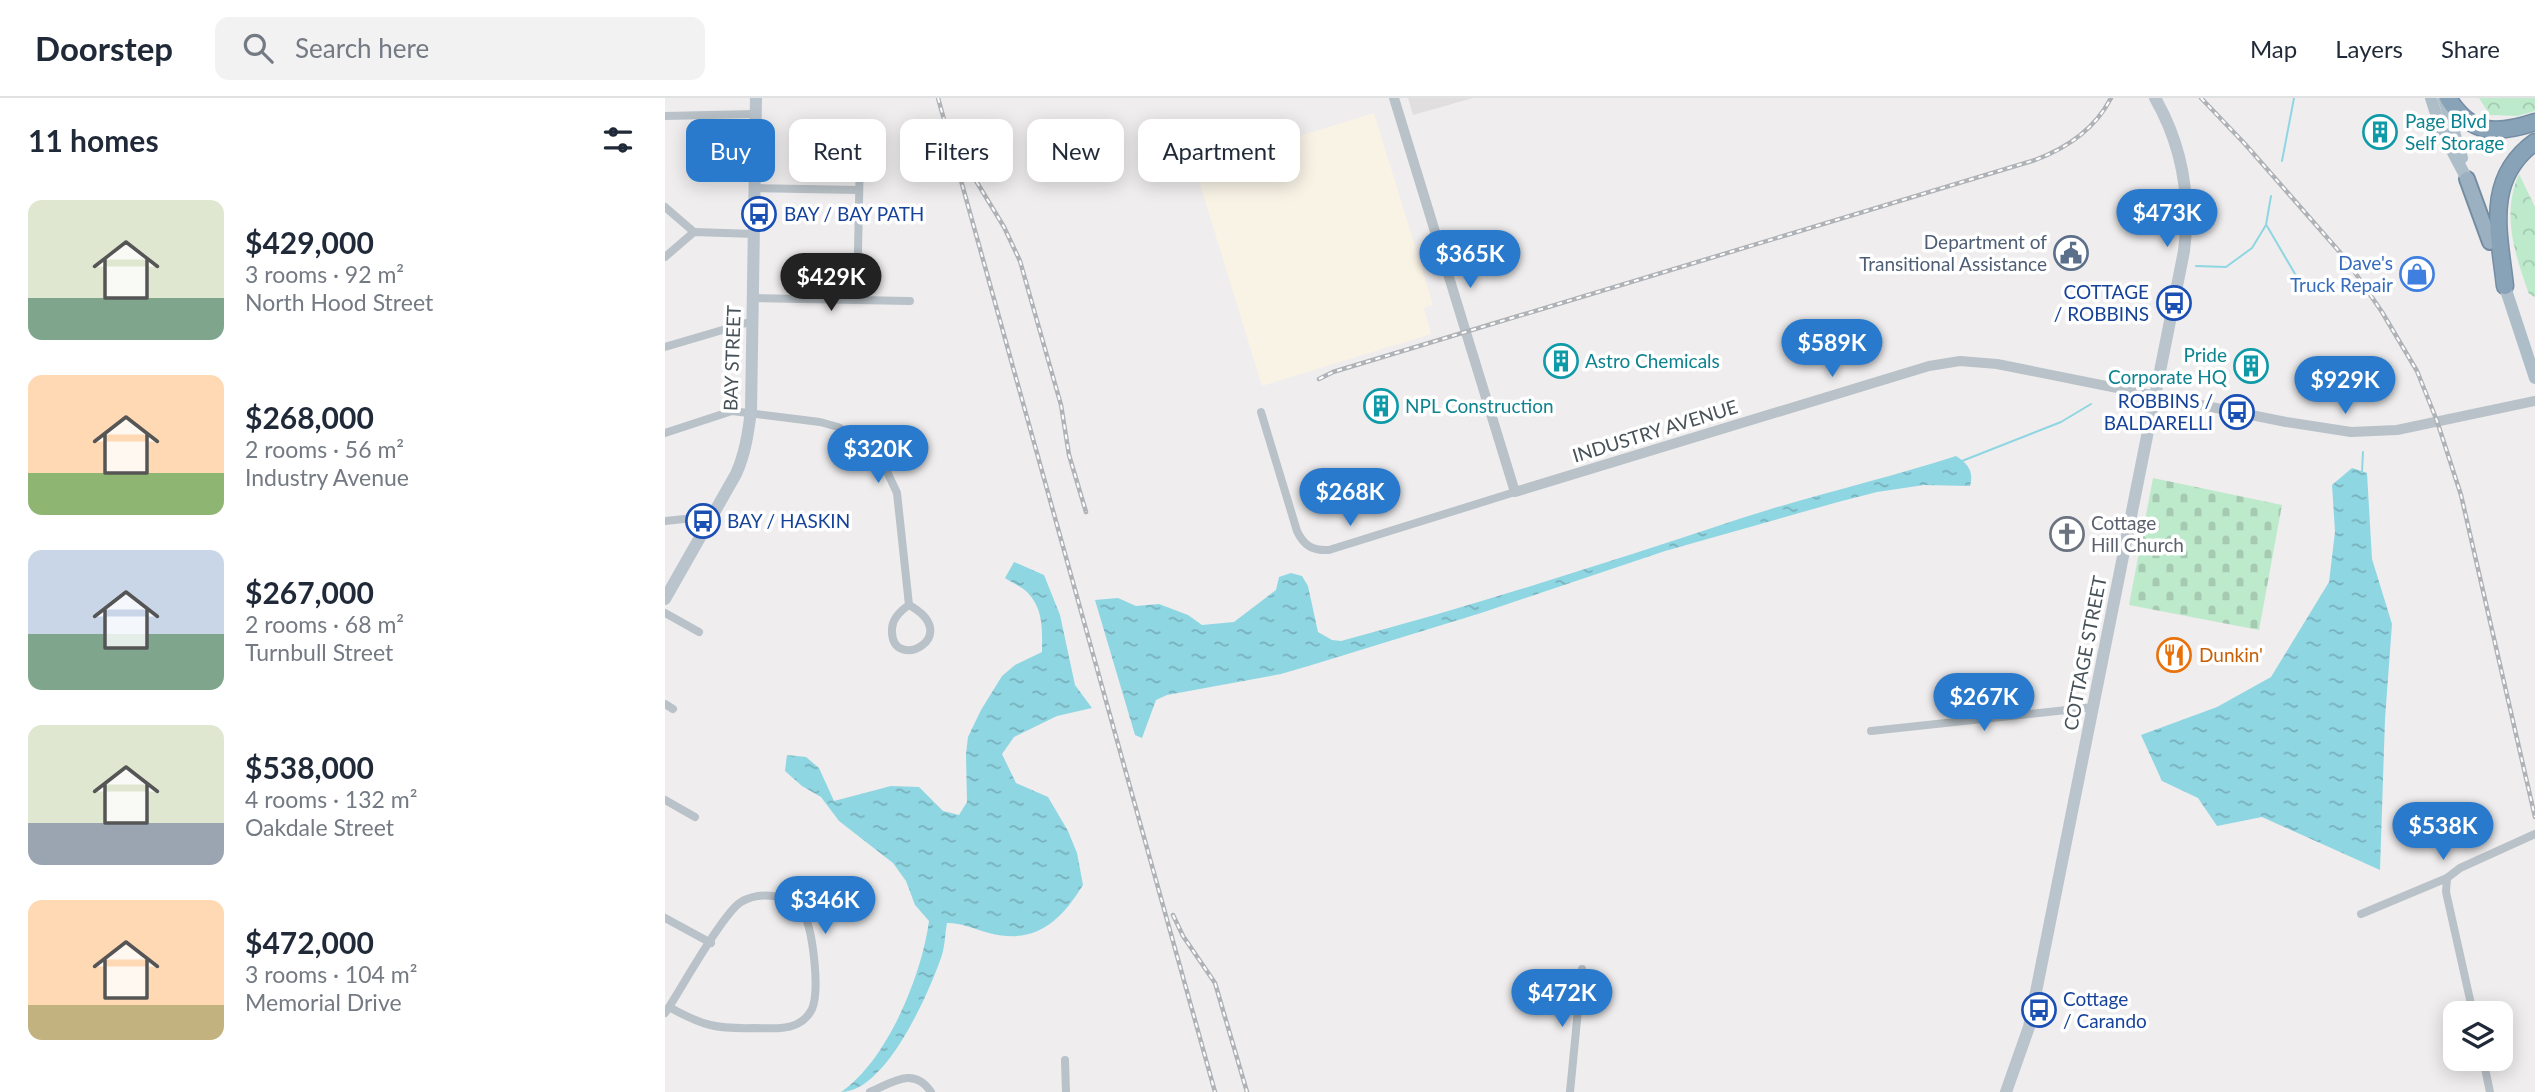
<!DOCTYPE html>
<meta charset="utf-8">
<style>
:root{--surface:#fff;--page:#f2f2f3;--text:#1f2937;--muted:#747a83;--line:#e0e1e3;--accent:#297acd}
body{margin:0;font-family:Lato,sans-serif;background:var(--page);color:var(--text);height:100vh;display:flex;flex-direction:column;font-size:26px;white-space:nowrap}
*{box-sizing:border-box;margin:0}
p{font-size:23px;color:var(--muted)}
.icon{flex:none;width:38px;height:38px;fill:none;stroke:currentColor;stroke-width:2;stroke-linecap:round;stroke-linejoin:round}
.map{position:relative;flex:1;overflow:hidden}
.side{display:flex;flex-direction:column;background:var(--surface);width:665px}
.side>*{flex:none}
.guide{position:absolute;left:21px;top:21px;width:665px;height:63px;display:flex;gap:14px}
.tools{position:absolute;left:1778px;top:903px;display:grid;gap:14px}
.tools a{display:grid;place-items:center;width:70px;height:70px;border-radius:14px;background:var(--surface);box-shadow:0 4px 18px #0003;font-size:35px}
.price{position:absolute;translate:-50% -60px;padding:0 16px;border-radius:24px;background:var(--accent);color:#fff;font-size:23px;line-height:46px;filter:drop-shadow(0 2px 4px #0008)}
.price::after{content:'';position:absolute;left:50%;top:42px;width:21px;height:16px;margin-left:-10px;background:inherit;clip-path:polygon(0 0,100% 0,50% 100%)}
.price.current{background:#222;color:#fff}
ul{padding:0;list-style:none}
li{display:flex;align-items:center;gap:21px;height:175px;padding:0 28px}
li span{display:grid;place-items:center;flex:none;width:196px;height:140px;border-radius:14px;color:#555}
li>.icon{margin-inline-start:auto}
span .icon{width:84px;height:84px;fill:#fffc;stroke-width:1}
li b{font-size:30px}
h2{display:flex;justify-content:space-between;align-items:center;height:84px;padding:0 28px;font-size:30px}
.chip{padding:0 24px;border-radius:14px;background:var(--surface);box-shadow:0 4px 18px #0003;font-size:24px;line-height:63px}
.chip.current{background:var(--accent);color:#fff}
header{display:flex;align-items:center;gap:42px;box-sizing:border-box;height:98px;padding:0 35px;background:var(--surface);border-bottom:2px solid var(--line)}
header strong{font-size:33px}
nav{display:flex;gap:38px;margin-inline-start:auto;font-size:24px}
.search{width:490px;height:63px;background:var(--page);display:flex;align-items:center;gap:18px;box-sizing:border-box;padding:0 24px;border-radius:14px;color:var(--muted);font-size:26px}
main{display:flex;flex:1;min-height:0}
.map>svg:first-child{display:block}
.commercial{fill:#f9f3e6}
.education{fill:#e0dede}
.forest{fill:url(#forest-crowns)}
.cemetery{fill:url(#cemetery-stones)}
.water{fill:url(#water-ripples)}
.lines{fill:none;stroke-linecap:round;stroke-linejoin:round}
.stream{stroke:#8fd6e3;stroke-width:2}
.trunk-casing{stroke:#748da3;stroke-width:18}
.motorway-casing{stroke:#748da3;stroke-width:19}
.minor{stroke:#b9c2c8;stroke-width:8}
.tertiary{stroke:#b9c2c8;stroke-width:10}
.secondary{stroke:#bac4cd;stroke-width:12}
.primary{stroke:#aebec9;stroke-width:12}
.trunk{stroke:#9bb0c0;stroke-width:14}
.motorway{stroke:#88a2b7;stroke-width:16}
.rail-casing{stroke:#afb2b6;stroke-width:4.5}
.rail{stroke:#fff;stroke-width:2;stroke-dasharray:5;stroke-linecap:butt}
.labels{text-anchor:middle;stroke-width:7;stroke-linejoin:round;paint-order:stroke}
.culture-label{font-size:19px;fill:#0d838f;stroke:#fff;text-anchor:start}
.transit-label{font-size:19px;fill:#164399;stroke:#fff;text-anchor:start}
.service-label{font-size:19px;fill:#4e5e75;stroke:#fff;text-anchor:end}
.shop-label{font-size:19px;fill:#366cbe;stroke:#fff;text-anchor:end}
.street-label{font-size:19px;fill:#475158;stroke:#fff}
.worship-label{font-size:19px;fill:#5b616d;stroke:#fff;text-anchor:start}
.food-label{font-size:19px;fill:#c56008;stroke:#fff;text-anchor:start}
</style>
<header>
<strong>Doorstep</strong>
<div class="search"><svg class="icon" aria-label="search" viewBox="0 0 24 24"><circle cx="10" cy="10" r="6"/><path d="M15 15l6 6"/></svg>Search here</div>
<nav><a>Map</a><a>Layers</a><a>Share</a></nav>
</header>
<main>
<section class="side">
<h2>11 homes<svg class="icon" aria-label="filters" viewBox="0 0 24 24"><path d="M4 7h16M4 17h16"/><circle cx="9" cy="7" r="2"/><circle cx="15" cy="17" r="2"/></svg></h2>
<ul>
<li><span style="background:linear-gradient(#dfe7d0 70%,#7fa58c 0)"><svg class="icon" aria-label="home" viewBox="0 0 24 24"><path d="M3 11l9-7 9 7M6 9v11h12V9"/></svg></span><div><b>$429,000</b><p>3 rooms · 92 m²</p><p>North Hood Street</p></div></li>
<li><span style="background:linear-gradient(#ffd9b3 70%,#8fb573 0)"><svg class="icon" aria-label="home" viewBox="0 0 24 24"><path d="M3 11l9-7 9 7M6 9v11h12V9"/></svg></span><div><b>$268,000</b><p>2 rooms · 56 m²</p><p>Industry Avenue</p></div></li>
<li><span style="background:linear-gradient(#c9d6e8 60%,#7fa58c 0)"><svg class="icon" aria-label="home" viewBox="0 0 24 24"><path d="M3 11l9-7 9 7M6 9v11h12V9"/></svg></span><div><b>$267,000</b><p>2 rooms · 68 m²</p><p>Turnbull Street</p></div></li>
<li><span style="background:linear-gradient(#dfe7d0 70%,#9aa5b1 0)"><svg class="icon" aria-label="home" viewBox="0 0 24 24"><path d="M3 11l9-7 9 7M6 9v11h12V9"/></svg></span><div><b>$538,000</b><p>4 rooms · 132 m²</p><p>Oakdale Street</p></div></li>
<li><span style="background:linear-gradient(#ffd9b3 75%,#c2b280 0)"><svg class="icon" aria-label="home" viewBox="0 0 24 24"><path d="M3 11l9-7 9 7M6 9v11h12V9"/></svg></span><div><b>$472,000</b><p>3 rooms · 104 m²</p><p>Memorial Drive</p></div></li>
</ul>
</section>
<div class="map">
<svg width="1870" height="994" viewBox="0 0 1870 994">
<defs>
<pattern id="forest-crowns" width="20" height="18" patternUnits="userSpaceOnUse" patternTransform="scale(1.75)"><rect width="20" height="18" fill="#beeacc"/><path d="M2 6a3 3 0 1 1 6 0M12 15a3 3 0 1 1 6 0" fill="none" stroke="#a5cab1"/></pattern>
<pattern id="cemetery-stones" width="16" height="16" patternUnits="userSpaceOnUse" patternTransform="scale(1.75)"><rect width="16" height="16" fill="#beeacc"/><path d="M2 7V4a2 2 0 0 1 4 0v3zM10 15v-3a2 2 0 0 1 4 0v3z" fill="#a5cab1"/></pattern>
<pattern id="water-ripples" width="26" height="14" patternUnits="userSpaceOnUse" patternTransform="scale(1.75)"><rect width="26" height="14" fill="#8fd6e3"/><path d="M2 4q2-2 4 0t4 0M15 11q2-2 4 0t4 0" fill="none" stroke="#77b0bb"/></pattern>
</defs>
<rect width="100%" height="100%" fill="#efeded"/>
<!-- commercial -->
<path class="commercial" d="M709,15L768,207L759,210L766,236L597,288L530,70Z"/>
<!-- education -->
<path class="education" d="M743,0H808L748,17Z"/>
<!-- forest -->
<g class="forest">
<path d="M1814,0H1870V13L1852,18L1825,17Z"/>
<path d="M1854,76L1870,109V199L1864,196C1850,156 1836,118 1854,76Z"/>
</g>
<!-- cemetery -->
<path class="cemetery" d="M1488,380L1617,407L1594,532L1464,507Z"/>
<!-- water -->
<g class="water">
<path d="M1291,358C1303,366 1309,373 1305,388L1259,387L1212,394L1173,404L1000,453L816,515L650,566L616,576L502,597L491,602L477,640L470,637L430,502L453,500L471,508L494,506L523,517L537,527L569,524L611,492L614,479L626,475L637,478L643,488L653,534L667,542L676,543C811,507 944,464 1077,420C1148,397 1220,381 1291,358Z"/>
<path d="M1687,370L1702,375L1707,461L1727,526L1720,621L1715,772L1597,719L1552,728L1533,700L1497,683L1476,637L1552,609L1606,579L1664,484L1670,434L1667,387Z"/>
<path d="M349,464L379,477L395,517L410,587L427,610L392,618L349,639L337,656L351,685L383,699L403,733L412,755L418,787C395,824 370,847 324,835C309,831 297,825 282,825C280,836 280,847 277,857C264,895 221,994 176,994C222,963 257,877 264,823L250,807L241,783L228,765L174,723L156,699L137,688L120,673L122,657L141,659L154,670L169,703L226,688L254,689L278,713L294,717L302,704L301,656L303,639L316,612L337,578L350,567L377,554C377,533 379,512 363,495C358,489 347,485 340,480Z"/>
</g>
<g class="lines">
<!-- stream -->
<g class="stream">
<path d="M1617,63L1629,0"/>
<path d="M1602,128L1633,181"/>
<path d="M1531,168L1561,169L1587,150L1601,127L1606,98"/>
<path d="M1297,363L1396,324L1426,306"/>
<path d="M1697,374L1698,354"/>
</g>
<!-- trunk casing -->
<g class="trunk-casing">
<path id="trunk" d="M1802,81L1825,144"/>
</g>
<!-- motorway casing -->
<g class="motorway-casing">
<g id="motorway">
<path d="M1783,0C1806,37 1831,37 1870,24"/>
<path d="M1840,188C1834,134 1819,81 1870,44"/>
</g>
</g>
<!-- minor -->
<g class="minor">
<path d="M0,18L91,16"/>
<path d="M90,90L194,92"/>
<path d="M0,109L29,134"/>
<path d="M0,159L29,134L90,136"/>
<path d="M88,200L245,203"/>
<path d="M192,200L195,57"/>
<path d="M0,249L88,223"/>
<path d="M596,314L632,433C639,448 648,453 664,452L850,394"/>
<path d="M0,335L67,313L155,324L173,329L189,338L218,365L232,395L244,507C300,538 228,575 227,534C226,521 235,513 244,507"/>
<path d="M0,423L48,418"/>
<path d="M0,515L34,534"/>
<path d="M0,606L8,611"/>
<path d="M1206,633L1429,609"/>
<path d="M0,702L30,719"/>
<path d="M1782,780L1781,794L1808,915"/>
<path d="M1696,816L1782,780L1795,770L1870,736"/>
<path d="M0,820L46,845"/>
<path d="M0,915L4,909C17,889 59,814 76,804C95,793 127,796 139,816C148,834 155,892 147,911C144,917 138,923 132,926C120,932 103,930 90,930C51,931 38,928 4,909"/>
<path d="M1818,961L1825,994"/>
<path d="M400,962L401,994"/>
<path d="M205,994C228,984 249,968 266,994"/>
<path d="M905,994L917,871"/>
</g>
<!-- tertiary -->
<path class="tertiary" d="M729,0L850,394L1264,268L1295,263L1332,266L1621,324L1686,334L1732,332L1870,303"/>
<!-- secondary -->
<g class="secondary">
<path d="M0,501L71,376C80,356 83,336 86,313L91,0"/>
<path d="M1341,994L1364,929L1519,153C1526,99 1517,47 1490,0"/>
</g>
<!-- primary -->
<g class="primary">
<path d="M1766,0L1776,32L1802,81"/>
<path d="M1779,1L1797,60"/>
<path d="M1837,180L1870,280"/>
</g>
<!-- trunk -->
<use href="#trunk" class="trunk"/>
<!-- motorway -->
<use href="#motorway" class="motorway"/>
<!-- rail casing -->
<g class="rail-casing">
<g id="rail">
<path d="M273,0L550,994"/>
<path d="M1536,0L1580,46L1680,160L1717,214L1752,273L1772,323L1796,397L1870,719"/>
<path d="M296,58L339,129L355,163L396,307L404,357L421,414"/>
<path d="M654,281L668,274L1370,62C1402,50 1430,31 1446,0"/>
<path d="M508,817L518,838L550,885L582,994"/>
</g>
</g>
<!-- rail -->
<use href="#rail" class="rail"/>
</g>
<!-- icons -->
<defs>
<g id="building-ring" transform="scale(1.75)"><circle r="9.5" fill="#fff" stroke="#0f9aa8" stroke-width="1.5"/><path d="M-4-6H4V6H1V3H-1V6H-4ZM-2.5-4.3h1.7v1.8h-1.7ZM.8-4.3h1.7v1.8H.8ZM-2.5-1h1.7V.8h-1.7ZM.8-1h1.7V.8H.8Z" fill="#0f9aa8"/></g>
<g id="bus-ring" transform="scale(1.75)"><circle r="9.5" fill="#fff" stroke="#1a4fb4" stroke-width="1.5"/><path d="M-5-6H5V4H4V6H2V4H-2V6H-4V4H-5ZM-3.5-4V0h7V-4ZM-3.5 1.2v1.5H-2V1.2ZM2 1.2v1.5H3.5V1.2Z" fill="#1a4fb4"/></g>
<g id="civic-ring" transform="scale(1.75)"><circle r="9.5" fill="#fff" stroke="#5c6f8a" stroke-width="1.5"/><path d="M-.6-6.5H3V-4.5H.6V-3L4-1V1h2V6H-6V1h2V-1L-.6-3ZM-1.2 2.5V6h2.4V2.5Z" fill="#5c6f8a"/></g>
<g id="shop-ring" transform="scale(1.75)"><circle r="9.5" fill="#fff" stroke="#3f7fe0" stroke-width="1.5"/><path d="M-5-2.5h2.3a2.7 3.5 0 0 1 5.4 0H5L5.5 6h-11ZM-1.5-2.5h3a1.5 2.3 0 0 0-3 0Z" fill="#3f7fe0"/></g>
<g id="church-ring" transform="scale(1.75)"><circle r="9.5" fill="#fff" stroke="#6b7280" stroke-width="1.5"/><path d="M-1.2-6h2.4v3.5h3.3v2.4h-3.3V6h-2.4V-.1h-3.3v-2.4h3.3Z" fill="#6b7280"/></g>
<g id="restaurant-ring" transform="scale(1.75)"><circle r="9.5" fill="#fff" stroke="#e8710a" stroke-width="1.5"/><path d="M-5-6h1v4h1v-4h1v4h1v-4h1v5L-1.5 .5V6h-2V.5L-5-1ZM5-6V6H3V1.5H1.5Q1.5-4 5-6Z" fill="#e8710a"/></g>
</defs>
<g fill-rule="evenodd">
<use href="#building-ring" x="1715" y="34"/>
<use href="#bus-ring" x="94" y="116"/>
<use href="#civic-ring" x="1406" y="155"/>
<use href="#shop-ring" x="1752" y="176"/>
<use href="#bus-ring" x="1509" y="205"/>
<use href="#building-ring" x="896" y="263"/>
<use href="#building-ring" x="1586" y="268"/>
<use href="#building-ring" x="716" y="308"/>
<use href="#bus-ring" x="1572" y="314"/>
<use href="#bus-ring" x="38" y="423"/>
<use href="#church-ring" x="1402" y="436"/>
<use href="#restaurant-ring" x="1509" y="557"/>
<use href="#bus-ring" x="1374" y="912"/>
</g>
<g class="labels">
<!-- culture labels -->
<g class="culture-label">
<text x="1740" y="30">Page Blvd<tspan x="1740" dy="22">Self Storage</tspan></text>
<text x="1562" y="264" text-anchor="end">Pride<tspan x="1562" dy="22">Corporate HQ</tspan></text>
<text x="920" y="270">Astro Chemicals</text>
<text x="740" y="315">NPL Construction</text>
</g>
<!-- transit labels -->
<g class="transit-label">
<text x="119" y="123">BAY / BAY PATH</text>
<text x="1484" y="201" text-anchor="end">COTTAGE<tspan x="1484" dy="22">/ ROBBINS</tspan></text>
<text x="1548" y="310" text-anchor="end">ROBBINS /<tspan x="1548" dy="22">BALDARELLI</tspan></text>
<text x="62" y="430">BAY / HASKIN</text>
<text x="1398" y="908">Cottage<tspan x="1398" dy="22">/ Carando</tspan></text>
</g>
<!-- service labels -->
<g class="service-label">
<text x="1382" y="151">Department of<tspan x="1382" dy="22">Transitional Assistance</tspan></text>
</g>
<!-- shop labels -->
<g class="shop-label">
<text x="1728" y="172">Dave's<tspan x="1728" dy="22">Truck Repair</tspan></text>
</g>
<!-- street labels -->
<g class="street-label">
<text transform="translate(67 260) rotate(-88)" y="7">BAY STREET</text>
<text transform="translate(990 333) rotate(-17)" y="7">INDUSTRY AVENUE</text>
<text transform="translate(1420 555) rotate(-79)" y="7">COTTAGE STREET</text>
</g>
<!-- worship labels -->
<g class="worship-label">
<text x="1426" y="432">Cottage<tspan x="1426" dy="22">Hill Church</tspan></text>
</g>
<!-- food labels -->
<g class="food-label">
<text x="1534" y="564">Dunkin'</text>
</g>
</g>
</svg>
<div class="tools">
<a><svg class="icon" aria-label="layers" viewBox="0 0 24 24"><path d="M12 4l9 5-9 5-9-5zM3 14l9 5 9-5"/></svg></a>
</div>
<b class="price" style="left:1502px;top:151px">$473K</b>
<b class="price" style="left:805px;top:192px">$365K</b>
<b class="price current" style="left:166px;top:215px">$429K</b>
<b class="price" style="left:1167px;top:281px">$589K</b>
<b class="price" style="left:1680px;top:318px">$929K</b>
<b class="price" style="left:213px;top:387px">$320K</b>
<b class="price" style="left:685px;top:430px">$268K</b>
<b class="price" style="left:1319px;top:635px">$267K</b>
<b class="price" style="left:1778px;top:764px">$538K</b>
<b class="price" style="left:160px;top:838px">$346K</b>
<b class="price" style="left:897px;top:931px">$472K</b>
<div class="guide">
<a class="chip current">Buy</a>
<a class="chip">Rent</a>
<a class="chip">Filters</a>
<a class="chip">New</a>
<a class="chip">Apartment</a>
</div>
</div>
</main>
